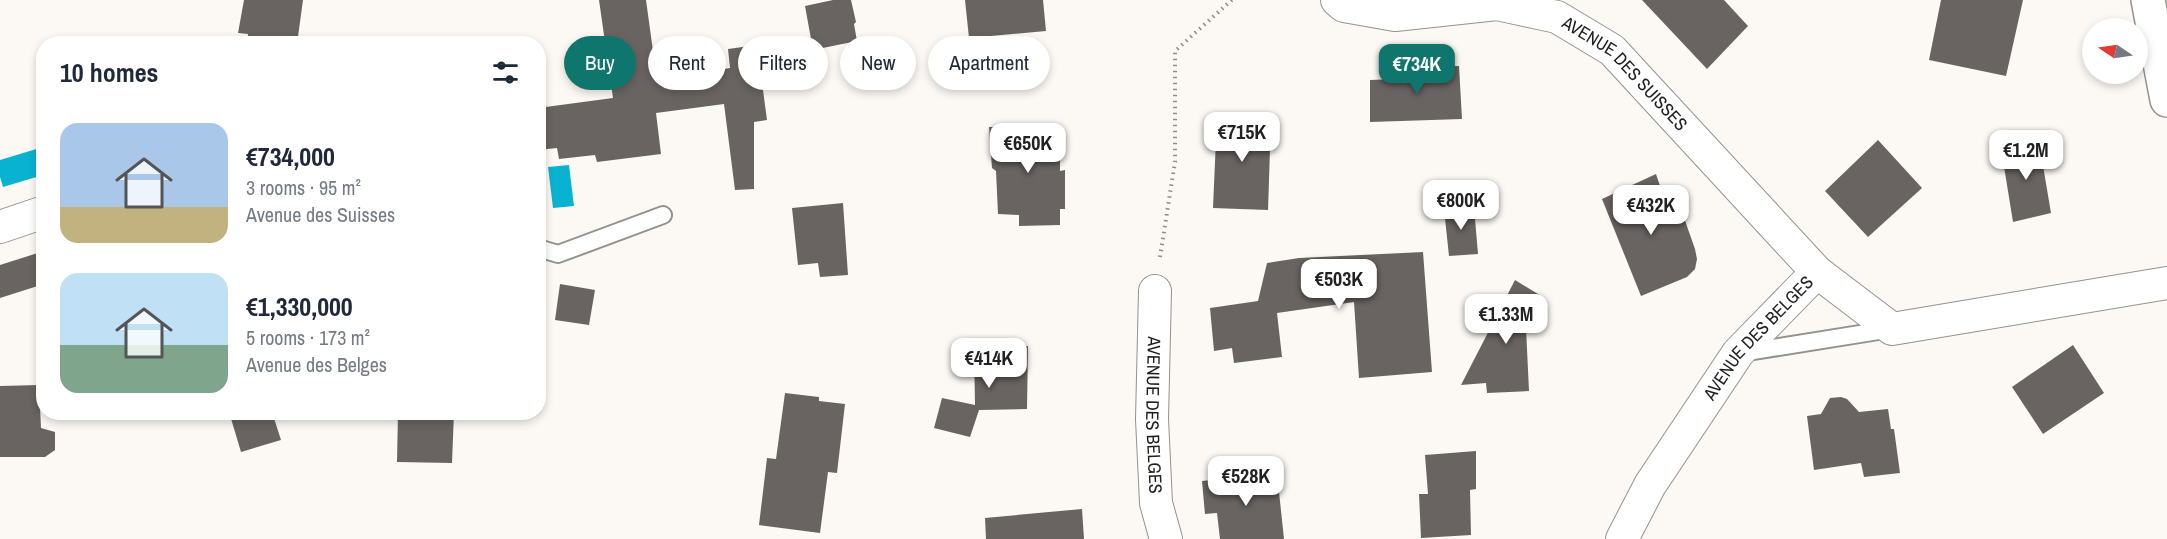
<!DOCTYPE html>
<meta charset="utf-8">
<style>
:root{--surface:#fff;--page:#f2f2f3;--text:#1f2937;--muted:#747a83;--accent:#0f766e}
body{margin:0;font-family:"Archivo Narrow",sans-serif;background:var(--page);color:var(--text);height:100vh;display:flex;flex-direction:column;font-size:22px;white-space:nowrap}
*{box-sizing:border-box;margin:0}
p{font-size:20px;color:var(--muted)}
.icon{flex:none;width:33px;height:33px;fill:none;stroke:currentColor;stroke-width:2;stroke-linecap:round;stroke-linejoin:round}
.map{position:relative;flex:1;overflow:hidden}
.details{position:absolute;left:36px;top:36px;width:510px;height:384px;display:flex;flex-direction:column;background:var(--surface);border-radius:24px;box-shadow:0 3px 9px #0003}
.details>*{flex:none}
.banner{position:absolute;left:564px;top:36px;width:570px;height:54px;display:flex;gap:12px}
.needle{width:39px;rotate:283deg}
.controls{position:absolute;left:2082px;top:18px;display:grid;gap:12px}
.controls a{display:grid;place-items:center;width:66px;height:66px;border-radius:50%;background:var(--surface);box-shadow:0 3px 9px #0003;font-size:30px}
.price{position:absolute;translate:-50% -51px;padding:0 14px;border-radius:12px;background:#fff;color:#222;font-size:20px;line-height:39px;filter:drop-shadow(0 2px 3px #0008)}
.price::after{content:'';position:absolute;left:50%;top:36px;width:18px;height:14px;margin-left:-9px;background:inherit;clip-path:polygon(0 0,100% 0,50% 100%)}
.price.active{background:var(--accent);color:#fff}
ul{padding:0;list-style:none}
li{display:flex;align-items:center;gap:18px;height:150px;padding:0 24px}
li span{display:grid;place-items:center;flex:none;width:168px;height:120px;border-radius:18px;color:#555}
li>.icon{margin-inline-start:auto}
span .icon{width:72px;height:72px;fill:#fffc;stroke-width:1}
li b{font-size:26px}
h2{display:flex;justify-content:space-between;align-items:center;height:72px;padding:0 24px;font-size:26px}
.tag{padding:0 21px;border-radius:27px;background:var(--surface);box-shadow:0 3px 9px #0003;font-size:21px;line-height:54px}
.tag.active{background:var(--accent);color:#fff}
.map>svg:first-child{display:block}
.water{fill:#0ab2d2}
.building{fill:#696361}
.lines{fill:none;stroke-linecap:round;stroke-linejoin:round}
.service-casing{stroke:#95928e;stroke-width:20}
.minor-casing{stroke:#95928e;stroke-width:34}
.tertiary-casing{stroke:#95928e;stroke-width:36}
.path{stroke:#8f8c89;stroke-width:4;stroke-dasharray:1.5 4.5;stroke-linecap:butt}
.service{stroke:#fff;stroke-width:16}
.minor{stroke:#fff;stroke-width:32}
.tertiary{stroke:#fff;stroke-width:33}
.labels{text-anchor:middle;stroke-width:6;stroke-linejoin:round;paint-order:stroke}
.street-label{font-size:18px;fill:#211f1e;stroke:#fff}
</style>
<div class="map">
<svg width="2167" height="539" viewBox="0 0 2167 539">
<rect width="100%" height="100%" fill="#fcf9f4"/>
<!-- water -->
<g class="water">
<path d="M43,147V175L3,187L0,177V160Z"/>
<path d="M569,165L574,206L553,208L548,167Z"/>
</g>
<!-- building -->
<g class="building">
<path d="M244,0H303L297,44H247L248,34L238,33Z"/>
<path d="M599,0H646L657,80L730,68L728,49L757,45L767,120L754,122V189L735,190L724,104L656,113L661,154L597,162L595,155L559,159L557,148L538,150V108L613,98Z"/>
<path d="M833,0H851L856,22L854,24L857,41L813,50L805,6Z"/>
<path d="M965,0H1043L1046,31L969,38Z"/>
<path d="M1642,0H1724L1748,26L1707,69Z"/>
<path d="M1941,0H2023L2006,76L1929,60Z"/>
<path d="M1459,66L1462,119L1370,122V80L1395,79L1396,68Z"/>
<path d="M1217,116L1271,119L1268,210L1213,208Z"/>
<path d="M1052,126V147L1060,146V171L1065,170V209H1060V225L1019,226V215L998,214L996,171L992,168L989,127Z"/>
<path d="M1878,140L1922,188L1868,237L1825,191Z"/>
<path d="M2039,142L2051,213L2013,222L2001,148Z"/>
<path d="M1656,174L1670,216L1682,212L1695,249L1697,259L1695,269L1687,277L1641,296L1602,199Z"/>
<path d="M843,203L848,275L820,277L818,263L798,265L792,208Z"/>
<path d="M1474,207L1478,254L1449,256L1444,209Z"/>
<path d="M44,251V284L0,298V265Z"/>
<path d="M1423,252L1432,372L1359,378L1354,302L1277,313L1282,357L1234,363L1232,348L1214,351L1210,308L1258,301L1267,263L1299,258Z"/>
<path d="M1515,280L1543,297L1526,328L1529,391L1487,393L1486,383L1461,385Z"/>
<path d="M560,284L595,290L589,325L555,320Z"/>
<path d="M2073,345L2104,393L2043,434L2012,387Z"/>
<path d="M1028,346L1027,409L979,410L970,437L934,428L942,398L975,405L974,349Z"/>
<path d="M39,385L41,428L55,432V450L45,457H0V386Z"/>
<path d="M785,393L819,397V401L845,404L837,473L828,472L820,533L759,525L767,458L776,459Z"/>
<path d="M1841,397L1847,399L1859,412L1888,409L1891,429H1894L1900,473L1864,477L1861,463L1814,470L1807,416L1821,414L1830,398Z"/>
<path d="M229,412H272L281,440L241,452Z"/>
<path d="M398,412H454L452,463L397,462Z"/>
<path d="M1476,451V489L1470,490L1471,535L1421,538L1419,494H1428L1425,455Z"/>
<path d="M1277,473L1284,539H1220L1217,513L1205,514L1202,481Z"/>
<path d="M1082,509L1084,539H986L985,518Z"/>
</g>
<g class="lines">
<!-- service casing -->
<g class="service-casing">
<g id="service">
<path d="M538,248L558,254L663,215"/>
<path d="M1741,353L1891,329"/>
</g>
</g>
<!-- minor casing -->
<g class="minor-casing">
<g id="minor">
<path id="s1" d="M1337,0L1344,6L1395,15L1497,4L1557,17L1612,50L1817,272L1892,329L2167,283"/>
<path d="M0,227L44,212"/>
<path id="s2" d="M1155,291L1152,419L1156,503L1166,539"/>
<path id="s3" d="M1622,539L1650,485L1738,353L1817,272"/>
</g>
</g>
<!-- tertiary casing -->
<g class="tertiary-casing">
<path id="tertiary" d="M2148,0L2167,100"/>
</g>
<!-- path -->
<path class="path" d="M1160,257L1175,162V51L1232,0"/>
<!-- service -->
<use href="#service" class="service"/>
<!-- minor -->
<use href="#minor" class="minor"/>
<!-- tertiary -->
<use href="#tertiary" class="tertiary"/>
</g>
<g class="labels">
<!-- street labels -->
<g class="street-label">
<text dy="6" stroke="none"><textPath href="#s1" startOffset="314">AVENUE DES SUISSES</textPath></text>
<text dy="6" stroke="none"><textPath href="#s3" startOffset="244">AVENUE DES BELGES</textPath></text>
<text dy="6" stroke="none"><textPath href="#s2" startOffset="124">AVENUE DES BELGES</textPath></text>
</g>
</g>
</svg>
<div class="controls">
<a><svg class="needle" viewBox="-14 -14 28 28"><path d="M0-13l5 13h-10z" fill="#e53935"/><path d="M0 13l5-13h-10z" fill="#747a83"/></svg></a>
</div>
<b class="price active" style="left:1417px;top:95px">€734K</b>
<b class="price" style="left:1242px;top:163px">€715K</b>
<b class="price" style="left:1028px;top:174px">€650K</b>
<b class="price" style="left:2026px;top:181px">€1.2M</b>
<b class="price" style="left:1461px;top:231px">€800K</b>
<b class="price" style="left:1651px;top:236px">€432K</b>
<b class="price" style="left:1339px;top:310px">€503K</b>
<b class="price" style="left:1506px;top:345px">€1.33M</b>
<b class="price" style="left:989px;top:389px">€414K</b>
<b class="price" style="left:1246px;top:507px">€528K</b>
<div class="banner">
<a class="tag active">Buy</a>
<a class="tag">Rent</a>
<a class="tag">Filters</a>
<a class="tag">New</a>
<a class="tag">Apartment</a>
</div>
<section class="details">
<h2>10 homes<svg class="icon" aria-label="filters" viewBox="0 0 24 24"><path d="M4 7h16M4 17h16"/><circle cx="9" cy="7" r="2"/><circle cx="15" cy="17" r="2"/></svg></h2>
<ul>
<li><span style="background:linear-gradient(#a9c7e8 70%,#c2b280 0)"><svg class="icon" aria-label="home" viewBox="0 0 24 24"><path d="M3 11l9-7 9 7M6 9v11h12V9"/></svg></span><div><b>€734,000</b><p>3 rooms · 95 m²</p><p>Avenue des Suisses</p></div></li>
<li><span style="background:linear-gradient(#bfe0f5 60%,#7fa58c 0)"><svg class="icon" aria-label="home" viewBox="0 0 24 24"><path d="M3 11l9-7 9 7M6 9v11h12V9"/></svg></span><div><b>€1,330,000</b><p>5 rooms · 173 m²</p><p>Avenue des Belges</p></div></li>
</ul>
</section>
</div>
